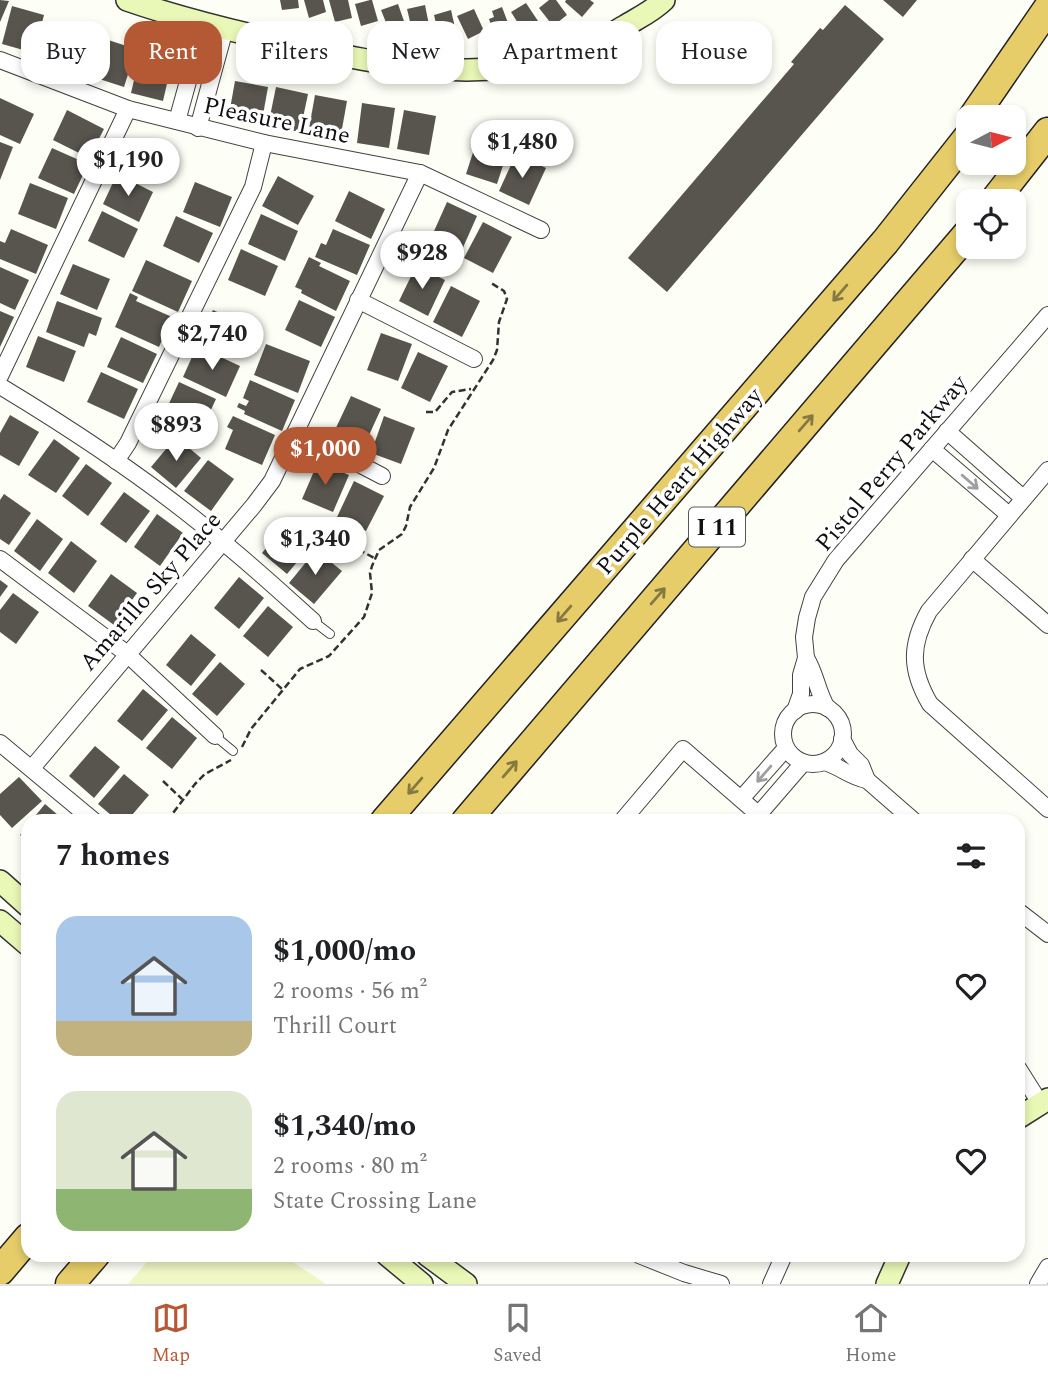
<!DOCTYPE html>
<meta charset="utf-8">
<style>
:root{--surface:#fff;--page:#f6f6f6;--text:#202124;--muted:#757577;--line:#e0e0e0;--accent:#b55934}
body{margin:0;font-family:Spectral,serif;background:var(--page);color:var(--text);height:100vh;display:flex;flex-direction:column;font-size:26px;white-space:nowrap}
*{box-sizing:border-box;margin:0}
p{font-size:23px;color:var(--muted)}
.icon{flex:none;width:38px;height:38px;fill:none;stroke:currentColor;stroke-width:2;stroke-linecap:round;stroke-linejoin:round}
.map{position:relative;flex:1;overflow:hidden}
.details{position:absolute;left:21px;top:814px;width:1004px;height:448px;display:flex;flex-direction:column;background:var(--surface);border-radius:21px;box-shadow:0 4px 10px #0003}
.details>*{flex:none}
.top-card{position:absolute;left:21px;top:21px;width:1006px;height:63px;display:flex;gap:14px}
.needle{width:46px;rotate:83deg}
.tools{position:absolute;left:956px;top:105px;display:grid;gap:14px}
.tools a{display:grid;place-items:center;width:70px;height:70px;border-radius:14px;background:var(--surface);box-shadow:0 4px 10px #0003;font-size:35px}
.price{position:absolute;translate:-50% -60px;padding:0 16px;border-radius:24px;background:#fff;color:#222;font-size:23px;line-height:46px;filter:drop-shadow(0 2px 4px #0008)}
.price::after{content:'';position:absolute;left:50%;top:42px;width:21px;height:16px;margin-left:-10px;background:inherit;clip-path:polygon(0 0,100% 0,50% 100%)}
.price.current{background:var(--accent);color:#fff}
ul{padding:0;list-style:none}
li{display:flex;align-items:center;gap:21px;height:175px;padding:0 35px}
li span{display:grid;place-items:center;flex:none;width:196px;height:140px;border-radius:21px;color:#555}
li>.icon{margin-inline-start:auto}
span .icon{width:84px;height:84px;fill:#fffc;stroke-width:1}
li b{font-size:30px}
h2{display:flex;justify-content:space-between;align-items:center;height:84px;padding:0 35px;font-size:30px}
.tag{padding:0 24px;border-radius:21px;background:var(--surface);box-shadow:0 4px 10px #0003;font-size:24px;line-height:63px}
.tag.current{background:var(--accent);color:#fff}
.tabs{display:flex;justify-content:space-around;align-items:center;height:98px;border-top:2px solid var(--line);background:var(--surface);font-size:19px;color:var(--muted)}
.tabs a{display:grid;justify-items:center;gap:4px}
.tabs .current{color:var(--accent)}
.map>svg:first-child{display:block}
.sand{fill:#f0f6c5}
.building{fill:#58554e}
.lines{fill:none;stroke-linecap:round;stroke-linejoin:round}
.lane-casing{stroke:#434343;stroke-width:10}
.street-casing{stroke:#434343;stroke-width:18}
.secondary-casing{stroke:#323232;stroke-width:24}
.highway-casing{stroke:#212121;stroke-width:31}
.path{stroke:#323232;stroke-width:2.5;stroke-dasharray:7 3.5;stroke-linecap:butt}
.lane{stroke:#fff;stroke-width:8}
.street{stroke:#fff;stroke-width:16}
.secondary{stroke:#e9f8b6;stroke-width:21}
.highway{stroke:#e7cd6a;stroke-width:28}
.oneway{stroke:#867842}
.oneway2{stroke:#9f9f9f}
.labels{text-anchor:middle;stroke-width:7;stroke-linejoin:round;paint-order:stroke}
.shield{fill:#fff;stroke:#585858;stroke-width:2}
.shield-label{font-size:23px;font-weight:bold;fill:#101010}
.street-label{font-size:24px;fill:#101010;stroke:#fff}
</style>
<div class="map">
<svg width="1048" height="1284" viewBox="0 0 1048 1284">
<rect width="100%" height="100%" fill="#fdfef5"/>
<!-- sand -->
<path class="sand" d="M153,1255H282L326,1284H128Z"/>
<!-- building -->
<g class="building">
<path d="M0,0L9,1L0,22Z"/>
<path d="M280,0H298L299,8L282,10Z"/>
<path d="M304,0H323L326,12L309,18Z"/>
<path d="M329,0H348L352,18L335,22Z"/>
<path d="M370,0H372L378,21L361,26L355,4Z"/>
<path d="M549,0H556L567,15L553,26L539,8Z"/>
<path d="M566,0H590L594,3L582,17L565,2Z"/>
<path d="M883,0H917L903,17Z"/>
<path d="M526,3L540,24L525,34L511,12Z"/>
<path d="M398,4L405,24L389,30L381,10Z"/>
<path d="M425,5L430,30L413,34L407,9Z"/>
<path d="M845,5L884,39L667,292L628,258L794,64L791,62L820,28L823,30Z"/>
<path d="M12,6L44,15L34,53L2,44Z"/>
<path d="M502,7L511,31L495,37L489,19L494,17L492,11Z"/>
<path d="M474,9L484,31L468,39L457,16Z"/>
<path d="M451,10L456,32L439,36L434,15Z"/>
<path d="M54,21L85,31L72,69L41,58Z"/>
<path d="M105,39L136,49L124,87L93,77Z"/>
<path d="M140,55L172,62L163,101L131,93Z"/>
<path d="M235,81L268,87L261,126L228,120Z"/>
<path d="M276,87L308,94L300,132L268,126Z"/>
<path d="M315,95L347,101L340,140L308,134Z"/>
<path d="M0,98L34,114L20,144L0,135Z"/>
<path d="M362,103L395,108L389,148L357,143Z"/>
<path d="M67,110L104,129L89,158L53,140Z"/>
<path d="M404,110L436,116L429,155L397,149Z"/>
<path d="M478,137L509,147L497,184L466,174Z"/>
<path d="M0,142L13,147L0,180Z"/>
<path d="M52,148L88,164L74,194L38,178Z"/>
<path d="M516,154L546,168L529,205L499,191Z"/>
<path d="M117,174L153,192L139,222L103,204Z"/>
<path d="M278,176L314,196L298,225L262,206Z"/>
<path d="M195,182L232,197L220,227L183,212Z"/>
<path d="M30,183L68,198L56,229L18,214Z"/>
<path d="M349,191L385,209L371,239L335,221Z"/>
<path d="M447,202L477,216L461,252L431,238Z"/>
<path d="M102,211L138,229L124,258L88,241Z"/>
<path d="M261,214L298,231L285,261L248,244Z"/>
<path d="M176,216L213,233L199,263L163,246Z"/>
<path d="M483,222L512,237L493,273L464,258Z"/>
<path d="M11,229L48,245L36,274L0,259V241L5,243Z"/>
<path d="M333,229L370,245L357,275L315,257L321,243L326,245Z"/>
<path d="M241,249L278,266L265,296L228,280Z"/>
<path d="M309,257L321,263L319,266L350,281L336,311L301,293L302,290L295,287Z"/>
<path d="M146,260L192,281L178,312L132,291Z"/>
<path d="M73,264L110,279L97,310L60,294Z"/>
<path d="M416,266L445,280L428,316L399,301Z"/>
<path d="M0,267L29,280L15,310L0,303Z"/>
<path d="M451,286L480,301L462,337L433,322Z"/>
<path d="M130,293L138,297L136,301L172,317L159,347L115,327Z"/>
<path d="M299,300L335,317L321,347L285,330Z"/>
<path d="M57,301L102,318L96,336L89,333L84,347L46,332Z"/>
<path d="M213,310L251,328L237,357L199,340Z"/>
<path d="M0,311L14,317L0,347Z"/>
<path d="M381,333L412,344L398,381L367,370Z"/>
<path d="M38,336L76,351L64,382L26,367Z"/>
<path d="M121,337L157,354L143,383L107,367Z"/>
<path d="M266,344L310,361L298,393L254,375Z"/>
<path d="M197,346L240,366L226,397L183,377Z"/>
<path d="M418,352L448,366L430,402L401,388Z"/>
<path d="M101,372L138,389L124,419L87,402Z"/>
<path d="M250,380L295,400L282,431L244,414L245,411L237,407L239,403L246,406L249,401L243,398Z"/>
<path d="M179,382L216,399L202,429L165,412Z"/>
<path d="M351,396L381,409L364,446L334,432Z"/>
<path d="M10,415L39,432L19,466L0,455V433Z"/>
<path d="M233,416L275,435L262,465L225,449L233,430L227,427Z"/>
<path d="M384,416L415,428L401,464L371,453Z"/>
<path d="M176,437L201,458L176,488L151,467Z"/>
<path d="M54,439L80,458L56,493L28,475Z"/>
<path d="M208,460L234,479L211,511L184,491Z"/>
<path d="M318,462L349,475L333,512L302,499Z"/>
<path d="M86,464L112,483L88,516L62,496Z"/>
<path d="M354,481L384,496L366,531L337,517Z"/>
<path d="M124,492L150,511L126,543L100,524Z"/>
<path d="M4,494L31,513L9,545L0,539V500Z"/>
<path d="M157,514L183,533L160,566L134,547Z"/>
<path d="M37,519L63,539L40,571L14,551Z"/>
<path d="M288,522L313,543L287,574L262,553Z"/>
<path d="M71,541L97,561L74,593L48,573Z"/>
<path d="M316,550L342,571L314,604L289,583Z"/>
<path d="M111,574L137,593L114,625L88,606Z"/>
<path d="M239,577L264,598L239,629L214,608Z"/>
<path d="M0,580L8,586L0,597Z"/>
<path d="M13,593L39,612L16,644L0,632V610Z"/>
<path d="M268,606L293,627L268,657L243,636Z"/>
<path d="M191,634L216,655L191,686L166,665Z"/>
<path d="M220,662L245,684L217,716L192,694Z"/>
<path d="M143,689L168,710L142,741L117,721Z"/>
<path d="M172,717L197,738L172,769L146,748Z"/>
<path d="M95,746L120,767L94,798L69,776Z"/>
<path d="M124,774L149,795L127,821H118L98,804Z"/>
<path d="M19,777L42,801L12,828L0,815V794Z"/>
<path d="M45,804L65,821H31Z"/>
<path d="M28,825V842L20,835Z"/>
</g>
<g class="lines">
<!-- lane casing -->
<g class="lane-casing">
<g id="lane">
<path d="M313,621L330,634"/>
<path d="M215,736L233,751"/>
</g>
</g>
<!-- street casing -->
<g class="street-casing">
<g id="street">
<path d="M0,60L128,109L264,143L420,173L541,230"/>
<path d="M177,121L204,24"/>
<path d="M198,128L225,29"/>
<path d="M358,300L474,359"/>
<path d="M0,376L128,109"/>
<path d="M0,386C78,433 155,484 224,543C255,568 284,595 313,621"/>
<path d="M296,431L382,476"/>
<path d="M947,431L1023,498"/>
<path d="M932,449L1009,515"/>
<path d="M116,461L128,443L253,187L264,143"/>
<path d="M1048,470L929,611C910,645 910,670 930,704L1048,809"/>
<path d="M0,559L126,653L215,736"/>
<path d="M972,559L1048,625"/>
<path d="M806,658C816,674 817,691 827,708"/>
<circle cx="813" cy="734" r="30"/>
<path d="M795,711L801,694V675L806,658L804,637L807,618L813,597L836,560L1048,315"/>
<path d="M842,739L850,754L861,765L867,780L914,821"/>
<path d="M0,743L94,821"/>
<path d="M825,762C841,767 850,777 867,780"/>
<path d="M32,768L254,505L272,481L420,173"/>
<path d="M741,799L786,748"/>
<path d="M759,814L803,763"/>
<path d="M622,821L683,749L766,821"/>
<path d="M1018,911L1048,934"/>
<path d="M1018,1068L1040,1103"/>
<path d="M639,1255L684,1273L721,1284"/>
<path d="M771,1284L784,1255"/>
<path d="M1038,1284L1048,1267"/>
</g>
</g>
<!-- secondary casing -->
<g class="secondary-casing">
<g id="secondary">
<path d="M127,0C179,18 232,31 286,43C385,66 496,89 593,45C604,40 614,32 625,26C638,18 653,11 664,0"/>
<path d="M0,881L28,906"/>
<path d="M0,921L28,945"/>
<path d="M1018,1118L1048,1099"/>
<path d="M387,1255L422,1284"/>
<path d="M427,1255L466,1284"/>
<path d="M887,1284L900,1255"/>
</g>
</g>
<!-- highway casing -->
<g class="highway-casing">
<g id="highway">
<path d="M973,117L1048,8"/>
<path d="M994,201L1048,132"/>
<path d="M385,821L885,242L968,137"/>
<path d="M466,821L968,233"/>
<path d="M0,1271L28,1238"/>
<path d="M70,1284L95,1255"/>
</g>
</g>
<!-- path -->
<g class="path">
<path d="M426,412H435L452,392L471,389"/>
<path d="M349,544L374,558"/>
<path d="M261,670L282,689"/>
<path d="M242,747L251,729L300,669L329,656L364,617L372,593L370,573L372,566L379,550L402,534L406,526L410,507L434,468L448,430L493,360L497,350L499,322L507,299L504,291L491,283"/>
<path d="M163,781L182,799"/>
<path d="M167,821L195,784L205,774L231,760"/>
</g>
<!-- lane -->
<use href="#lane" class="lane"/>
<!-- street -->
<use href="#street" class="street"/>
<!-- secondary -->
<use href="#secondary" class="secondary"/>
<!-- highway -->
<use href="#highway" class="highway"/>
</g>
<!-- one-way arrows -->
<defs><path id="oneway-shaft" d="M-6 0H5M1.5-3L5.5 0L1.5 3" fill="none" stroke-width="1.6" stroke-linecap="round" stroke-linejoin="round" transform="scale(1.75)"/></defs>
<g class="oneway">
<use href="#oneway-shaft" transform="translate(840 293) rotate(131)"/>
<use href="#oneway-shaft" transform="translate(806 423) rotate(-49)"/>
<use href="#oneway-shaft" transform="translate(658 596) rotate(-49)"/>
<use href="#oneway-shaft" transform="translate(564 614) rotate(131)"/>
<use href="#oneway-shaft" transform="translate(510 769) rotate(-49)"/>
<use href="#oneway-shaft" transform="translate(415 786) rotate(131)"/>
</g>
<g class="oneway2">
<use href="#oneway-shaft" transform="translate(970 482) rotate(41)"/>
<use href="#oneway-shaft" transform="translate(764 774) rotate(131)"/>
</g>
<g class="labels">
<!-- shield labels -->
<rect class="shield" x="689" y="507.5" width="56" height="39" rx="5"/>
<g class="shield-label">
<text x="717" y="535">I 11</text>
</g>
<!-- street labels -->
<g class="street-label">
<text transform="translate(277 120) rotate(12)" y="8">Pleasure Lane</text>
<text transform="translate(891 463) rotate(-50)" y="8">Pistol Perry Parkway</text>
<text transform="translate(679 481) rotate(-49)" y="8">Purple Heart Highway</text>
<text transform="translate(150 591) rotate(-49)" y="8">Amarillo Sky Place</text>
</g>
</g>
</svg>
<div class="tools">
<a><svg class="needle" viewBox="-14 -14 28 28"><path d="M0-13l5 13h-10z" fill="#e53935"/><path d="M0 13l5-13h-10z" fill="#757577"/></svg></a>
<a><svg class="icon" aria-label="locate" viewBox="0 0 24 24"><circle cx="12" cy="12" r="6"/><path d="M12 2v4M12 18v4M2 12h4M18 12h4"/></svg></a>
</div>
<b class="price" style="left:522px;top:180px">$1,480</b>
<b class="price" style="left:128px;top:198px">$1,190</b>
<b class="price" style="left:422px;top:291px">$928</b>
<b class="price" style="left:212px;top:372px">$2,740</b>
<b class="price" style="left:176px;top:463px">$893</b>
<b class="price current" style="left:325px;top:487px">$1,000</b>
<b class="price" style="left:315px;top:577px">$1,340</b>
<div class="top-card">
<a class="tag">Buy</a>
<a class="tag current">Rent</a>
<a class="tag">Filters</a>
<a class="tag">New</a>
<a class="tag">Apartment</a>
<a class="tag">House</a>
</div>
<section class="details">
<h2>7 homes<svg class="icon" aria-label="filters" viewBox="0 0 24 24"><path d="M4 7h16M4 17h16"/><circle cx="9" cy="7" r="2"/><circle cx="15" cy="17" r="2"/></svg></h2>
<ul>
<li><span style="background:linear-gradient(#a9c7e8 75%,#c2b280 0)"><svg class="icon" aria-label="home" viewBox="0 0 24 24"><path d="M3 11l9-7 9 7M6 9v11h12V9"/></svg></span><div><b>$1,000/mo</b><p>2 rooms · 56 m²</p><p>Thrill Court</p></div><svg class="icon" aria-label="heart" viewBox="0 0 24 24"><path d="M12 20l-8-8c-3-5 5-10 8-4 3-6 11-1 8 4z"/></svg></li>
<li><span style="background:linear-gradient(#dfe7d0 70%,#8fb573 0)"><svg class="icon" aria-label="home" viewBox="0 0 24 24"><path d="M3 11l9-7 9 7M6 9v11h12V9"/></svg></span><div><b>$1,340/mo</b><p>2 rooms · 80 m²</p><p>State Crossing Lane</p></div><svg class="icon" aria-label="heart" viewBox="0 0 24 24"><path d="M12 20l-8-8c-3-5 5-10 8-4 3-6 11-1 8 4z"/></svg></li>
</ul>
</section>
</div>
<nav class="tabs">
<a class="current"><svg class="icon" aria-label="map" viewBox="0 0 24 24"><path d="M3 6l6-2 6 2 6-2v14l-6 2-6-2-6 2zM9 4v14M15 6v14"/></svg>Map</a>
<a><svg class="icon" aria-label="saved" viewBox="0 0 24 24"><path d="M7 4h10v16l-5-4-5 4z"/></svg>Saved</a>
<a><svg class="icon" aria-label="home" viewBox="0 0 24 24"><path d="M3 11l9-7 9 7M6 9v11h12V9"/></svg>Home</a>
</nav>
